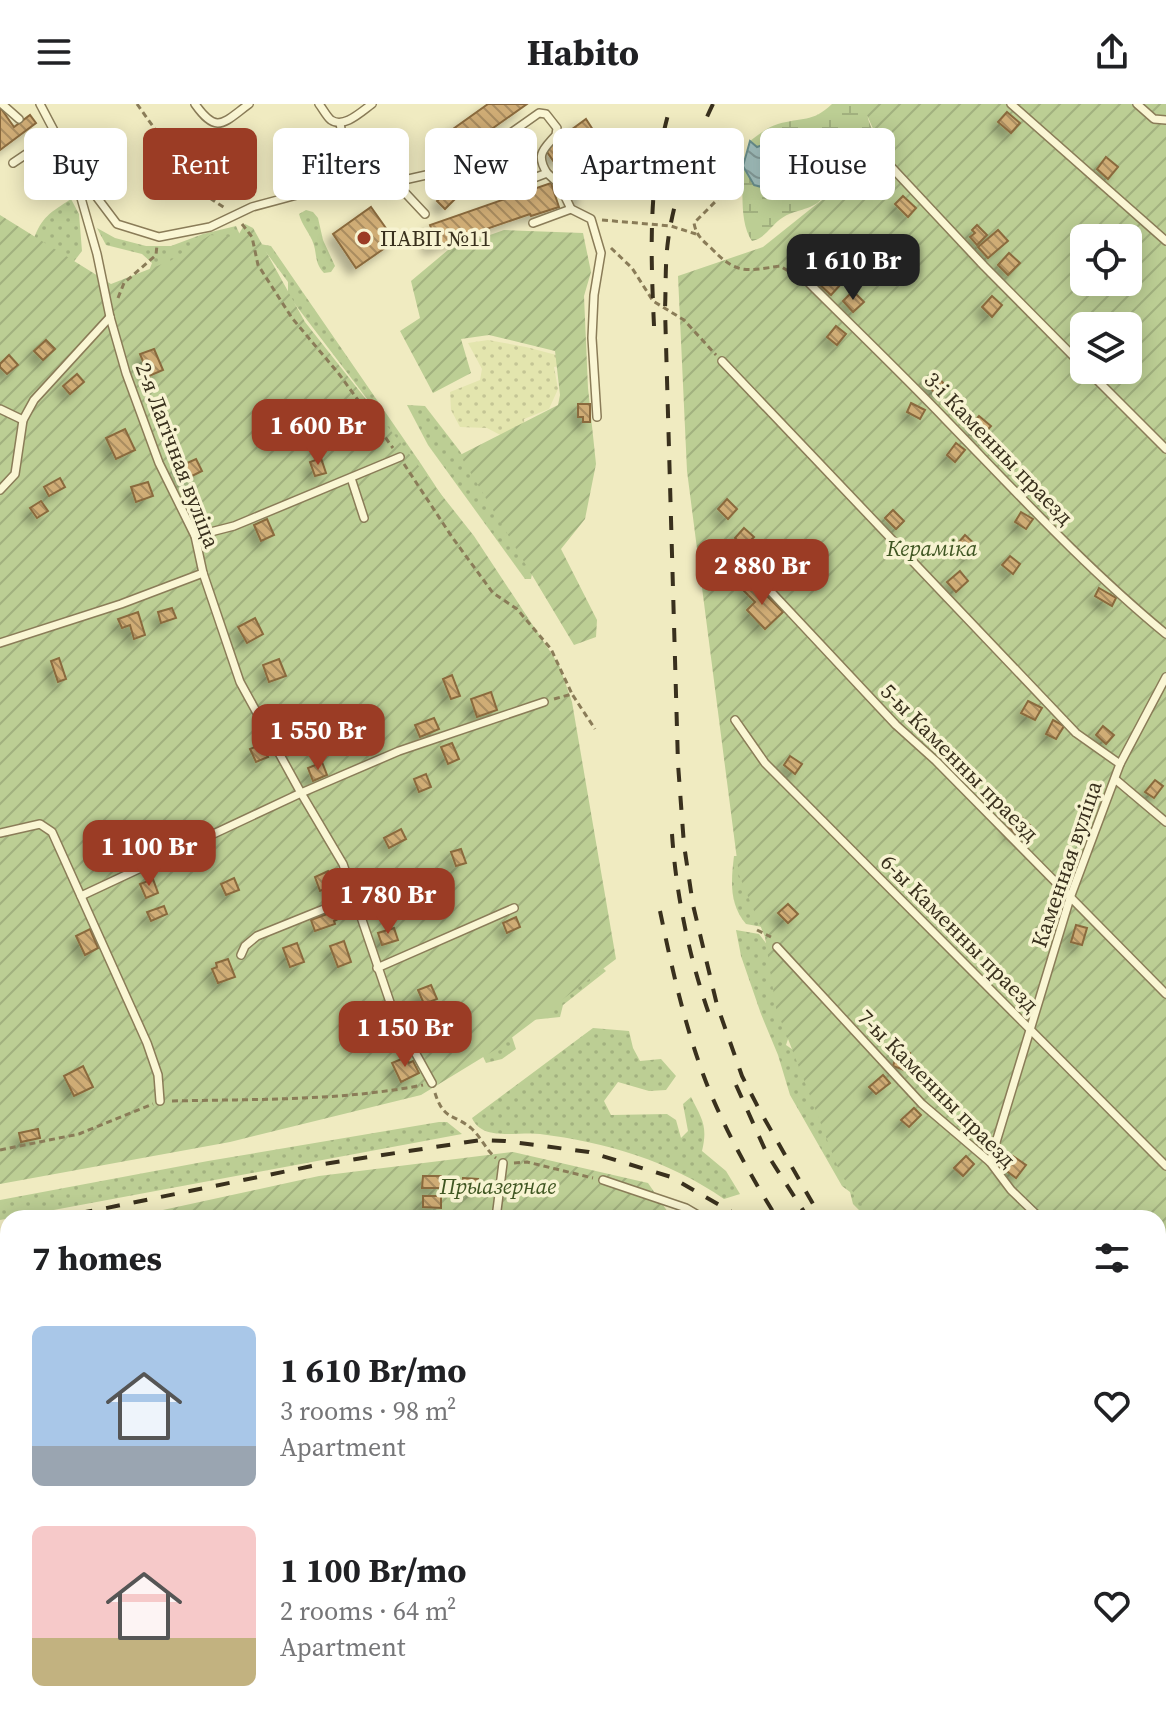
<!DOCTYPE html>
<meta charset="utf-8">
<style>
:root{--surface:#fff;--page:#f2f2f2;--text:#202124;--muted:#757577;--accent:#9b3c25}
body{margin:0;font-family:"Source Serif 4",serif;background:var(--page);color:var(--text);height:100vh;display:flex;flex-direction:column;font-size:30px;white-space:nowrap}
*{box-sizing:border-box;margin:0}
p{font-size:26px;color:var(--muted)}
.icon{flex:none;width:44px;height:44px;fill:none;stroke:currentColor;stroke-width:2;stroke-linecap:round;stroke-linejoin:round}
.map{position:relative;flex:1;overflow:hidden}
.sheet{position:absolute;left:0px;top:1106px;width:1166px;height:514px;display:flex;flex-direction:column;background:var(--surface);border-radius:24px 24px 0 0;box-shadow:0 4px 20px #0003}
.sheet>*{flex:none}
.guide{position:absolute;left:24px;top:24px;width:1118px;height:72px;display:flex;gap:16px}
.controls{position:absolute;left:1070px;top:120px;display:grid;gap:16px}
.controls a{display:grid;place-items:center;width:72px;height:72px;border-radius:12px;background:var(--surface);box-shadow:0 4px 20px #0003;font-size:40px}
.price{position:absolute;translate:-50% -68px;padding:0 18px;border-radius:16px;background:var(--accent);color:#fff;font-size:26px;line-height:52px;filter:drop-shadow(0 2px 4px #0008)}
.price::after{content:'';position:absolute;left:50%;top:48px;width:24px;height:18px;margin-left:-12px;background:inherit;clip-path:polygon(0 0,100% 0,50% 100%)}
.price.active{background:#222;color:#fff}
ul{padding:0;list-style:none}
li{display:flex;align-items:center;gap:24px;height:200px;padding:0 32px}
li span{display:grid;place-items:center;flex:none;width:224px;height:160px;border-radius:12px;color:#555}
li>.icon{margin-inline-start:auto}
span .icon{width:96px;height:96px;fill:#fffc;stroke-width:1}
li b{font-size:34px}
h2{display:flex;justify-content:space-between;align-items:center;height:96px;padding:0 32px;font-size:34px}
.tag{padding:0 28px;border-radius:12px;background:var(--surface);box-shadow:0 4px 20px #0003;font-size:28px;line-height:72px}
.tag.active{background:var(--accent);color:#fff}
header{display:flex;justify-content:space-between;align-items:center;height:104px;padding:0 32px;background:var(--surface);font-size:36px;font-weight:700}
.map>svg:first-child{display:block}
.farmland{fill:url(#farmland-dots)}
.grass{fill:url(#grass-dots)}
.wetland{fill:url(#wetland-marsh)}
.garden{fill:url(#garden-furrows);fill-rule:evenodd}
.water{fill:url(#water-waves);stroke:#6a908e;stroke-width:2}
.building{fill:url(#building-back-hatch);stroke:#8a6a3d;stroke-width:2;filter:url(#shadow)}
.lines{fill:none;stroke-linecap:round;stroke-linejoin:round}
.lane-casing{stroke:#8a7c58;stroke-width:10}
.street-casing{stroke:#8a7c58;stroke-width:17}
.path{stroke:#8a7c58;stroke-width:3;stroke-dasharray:6 4;stroke-linecap:butt}
.lane{stroke:#faf6d4;stroke-width:7}
.street{stroke:#faf6d4;stroke-width:14}
.rail{stroke:#39301d;stroke-width:4;stroke-dasharray:14 14;stroke-linecap:butt}
.poi-dot{fill:#9b3c25;stroke:#f7f3d1;stroke-width:3}
.labels{text-anchor:middle;stroke-width:7;stroke-linejoin:round;paint-order:stroke}
.poi-label{font-size:22px;fill:#39301d;stroke:#f7f3d1;text-anchor:start}
.street-label{font-size:22px;fill:#39301d;stroke:#f7f3d1}
.park-label{font-size:22px;font-style:italic;fill:#3f5622;stroke:#f7f3d1}
</style>
<header><svg class="icon" aria-label="menu" viewBox="0 0 24 24"><path d="M4 6h16M4 12h16M4 18h16"/></svg>Habito<svg class="icon" aria-label="share" viewBox="0 0 24 24"><path d="M12 15V3M7 8l5-5 5 5M5 13v7h14v-7"/></svg></header>
<div class="map">
<svg width="1166" height="1619" viewBox="0 0 1166 1619">
<defs>
<pattern id="farmland-dots" width="8" height="8" patternUnits="userSpaceOnUse" patternTransform="scale(2)"><rect width="8" height="8" fill="#e3e5ae"/><path d="M2 2h.1M6 6h.1" fill="none" stroke="#c4c595" stroke-width="1.8" stroke-linecap="round"/></pattern>
<pattern id="grass-dots" width="8" height="8" patternUnits="userSpaceOnUse" patternTransform="scale(2)"><rect width="8" height="8" fill="#bcce94"/><path d="M2 2h.1M6 6h.1" fill="none" stroke="#a2b17f" stroke-width="1.8" stroke-linecap="round"/></pattern>
<pattern id="wetland-marsh" width="20" height="14" patternUnits="userSpaceOnUse" patternTransform="scale(2)"><rect width="20" height="14" fill="#bcce94"/><path d="M1 5h8M5 5V1M11 12h8M15 12V8" fill="none" stroke="#a2b17f"/></pattern>
<pattern id="garden-furrows" width="10" height="10" patternUnits="userSpaceOnUse" patternTransform="scale(2)"><rect width="10" height="10" fill="#bcce94"/><path d="M-1 1l2-2M0 10L10 0M9 11l2-2" fill="none" stroke="#a2b17f"/></pattern>
<pattern id="water-waves" width="16" height="10" patternUnits="userSpaceOnUse" patternTransform="scale(2)"><rect width="16" height="10" fill="#a4c2bf"/><path d="M0 5q4-4 8 0t8 0" fill="none" stroke="#879e9b"/></pattern>
<pattern id="building-back-hatch" width="6" height="6" patternUnits="userSpaceOnUse" patternTransform="scale(2)"><rect width="6" height="6" fill="#cfac75"/><path d="M-1 5l2 2M0 0l6 6M5-1l2 2" fill="none" stroke="#a98c5f"/></pattern>
<filter id="shadow"><feDropShadow dx="-7" dy="7" stdDeviation="4" flood-color="#0004"/></filter>
</defs>
<rect width="100%" height="100%" fill="#f0ebc1"/>
<!-- farmland -->
<path class="farmland" d="M577,230L586,236L582,258L554,263L558,285L549,305L524,315L525,330L508,335L487,324L460,323L451,306L450,288L480,276L482,265L468,239L488,236L526,243L564,253Z"/>
<!-- grass -->
<g class="grass">
<path d="M71,95L79,110L82,147L72,160L33,137C42,112 50,109 71,95Z"/>
<path d="M306,106L313,108L318,114L323,136L335,162L331,168L324,169C313,157 318,149 312,136C308,127 302,121 299,110Z"/>
<path d="M236,122L244,140L147,172L152,159L142,150L106,141L97,124L115,134L146,142H171L203,130Z"/>
<path d="M260,140L271,142L421,360L471,436L462,434L377,308L288,191V178Z"/>
<path d="M407,301L425,302L459,346L533,464L531,475H525L428,341Z"/>
<path d="M734,752H744L768,824L746,820C729,800 731,777 734,752Z"/>
<path d="M736,826L759,830L806,891L796,911L786,941L802,952L920,1114H867L853,1100L850,1088L842,1082L790,991L778,951L761,910L741,852Z"/>
<path d="M597,858L606,867L563,901L560,913L522,917L511,930L516,945L502,955L486,959L477,940Z"/>
<path d="M593,924L629,927L633,944L640,957L661,955L676,972L666,986L649,987L618,978L604,997L611,1011L667,1010L676,1016L681,1034L688,1027L683,1000L691,993C702,1015 708,1022 702,1047L726,1067L740,1090L724,1095C670,1057 605,1038 540,1030C519,1027 482,1038 472,1014Z"/>
<path d="M439,1018H447L462,1030L0,1116V1096L208,1057Z"/>
</g>
<!-- wetland -->
<path class="wetland" d="M832,0H867C866,16 871,21 876,35C863,52 856,51 841,63C831,70 831,86 822,95C810,107 795,105 782,114C771,121 766,134 752,137C739,119 743,83 743,62L755,82L770,85L808,63L809,52L802,40L774,37L756,43L750,37C759,30 768,23 778,20C802,13 812,19 832,0Z"/>
<!-- garden -->
<g class="garden">
<path d="M862,0H1166V1452L1158,1443V1114H871L840,1069L776,904L765,833L739,771L687,367L678,172L763,143L883,47ZM1084,134H1128V178H1084ZM1084,222H1128V266H1084Z"/>
<path d="M0,111L111,180L170,157L210,131L237,133L245,120L253,124L305,218L474,432L559,561L572,598L616,855L498,944L421,991L230,1038L0,1080Z"/>
<path d="M504,126L583,129L591,168L584,192L588,284L596,360L585,415L561,445L597,516L596,533L574,541L460,351L558,301L560,291L555,247L489,231L461,235L471,269L433,289L400,227L420,214L411,177L448,146Z"/>
<path d="M513,1048L648,1079L672,1114H126L319,1072Z"/>
<path d="M8,1140V1387L0,1384V1142Z"/>
<path d="M1158,1561L1166,1570V1619H398L401,1612H1158Z"/>
<path d="M108,1612H330L336,1619H100Z"/>
</g>
<!-- water -->
<path class="water" d="M794,36C810,44 815,65 797,76C791,80 780,84 773,84C767,85 761,83 754,81L743,62L750,37L757,43L774,37Z"/>
<!-- building -->
<g class="building">
<path d="M488,0H527L452,53L439,35Z"/>
<path d="M0,3L14,23L30,11L36,19L0,46Z"/>
<path d="M1007,8L1020,19L1011,29L998,18Z"/>
<path d="M586,15L595,29L554,58L545,45Z"/>
<path d="M1106,53L1118,63L1108,75L1097,65Z"/>
<rect x="598" y="60" width="11" height="16"/>
<path d="M571,63H584V95H572Z"/>
<path d="M551,79L559,103L531,112L530,110L431,144L427,134L434,132L430,121Z"/>
<path d="M449,86L457,93L445,105L437,97Z"/>
<path d="M903,92L916,104L908,113L895,100Z"/>
<path d="M371,103L395,137L356,164L333,130Z"/>
<path d="M977,121L987,131L977,141L970,133L975,129L972,126Z"/>
<path d="M998,126L1008,137L988,154L978,143Z"/>
<path d="M1009,149L1020,159L1008,171L998,161Z"/>
<path d="M828,168L841,180L831,191L818,179Z"/>
<path d="M853,187L864,198L853,208L843,197Z"/>
<path d="M992,192L1002,201L992,213L982,203Z"/>
<path d="M836,222L846,230L837,241L827,233Z"/>
<path d="M46,236L55,245L43,256L34,247Z"/>
<path d="M154,245L163,266L149,272L140,250Z"/>
<path d="M9,251L18,261L7,270L0,263V260Z"/>
<path d="M934,269L946,282L937,291L925,278Z"/>
<path d="M77,270L84,278L70,290L63,282Z"/>
<path d="M911,299L925,306L920,315L907,308Z"/>
<path d="M578,300H590V318H583V313H578Z"/>
<path d="M979,312L991,322L983,331L971,321Z"/>
<path d="M125,325L135,346L116,355L106,334Z"/>
<path d="M956,339L965,346L955,358L947,351Z"/>
<path d="M321,354L326,369L315,372L310,358Z"/>
<path d="M196,355L202,367L184,376L178,363Z"/>
<path d="M60,374L65,383L49,392L44,383Z"/>
<path d="M148,378L153,392L136,398L131,383Z"/>
<path d="M727,395L737,405L728,415L718,405Z"/>
<path d="M41,397L48,407L37,414L30,404Z"/>
<path d="M893,406L904,417L896,425L885,414Z"/>
<path d="M1021,408L1033,415L1026,425L1015,418Z"/>
<path d="M267,415L274,431L261,437L254,421Z"/>
<path d="M744,424L754,433L744,443L735,434Z"/>
<path d="M965,431L978,443L971,451L958,439Z"/>
<path d="M1010,452L1020,460L1013,470L1002,461Z"/>
<path d="M960,467L968,477L956,488L947,478Z"/>
<path d="M753,478L783,508L765,525L747,506L755,498L744,487Z"/>
<path d="M1099,484L1116,494L1112,502L1095,492Z"/>
<path d="M172,504L176,514L161,519L158,508Z"/>
<path d="M138,508L145,531L134,535L130,521L122,524L118,515Z"/>
<path d="M255,514L263,530L247,539L238,523Z"/>
<path d="M59,554L66,575L58,578L51,557Z"/>
<path d="M279,555L286,572L269,578L263,561Z"/>
<path d="M452,571L460,592L451,595L443,575Z"/>
<path d="M491,588L497,606L477,613L471,595Z"/>
<path d="M1028,597L1042,604L1035,616L1021,609Z"/>
<path d="M286,611L291,623L280,628L275,616Z"/>
<path d="M434,614L439,625L420,633L415,621Z"/>
<path d="M1053,616L1064,622L1056,635L1046,630Z"/>
<path d="M1103,622L1114,631L1106,640L1096,631Z"/>
<path d="M452,639L459,655L448,660L441,643Z"/>
<path d="M262,640L268,653L256,658L250,645Z"/>
<path d="M790,652L802,660L795,670L784,661Z"/>
<path d="M322,658L327,671L313,677L308,664Z"/>
<path d="M426,670L431,683L419,688L414,675Z"/>
<path d="M1155,676L1163,682L1154,694L1145,688Z"/>
<path d="M1019,711L1030,721L1019,733L1008,723Z"/>
<path d="M401,725L406,735L389,744L384,734Z"/>
<path d="M461,745L466,759L456,762L451,748Z"/>
<path d="M328,767L334,781L320,787L315,773Z"/>
<path d="M234,774L239,786L226,791L221,780Z"/>
<path d="M153,775L158,789L146,794L140,780Z"/>
<path d="M394,780L399,795L382,801L376,786Z"/>
<path d="M788,800L798,810L788,819L778,809Z"/>
<path d="M164,802L167,810L151,817L147,808Z"/>
<path d="M335,807L338,815L334,817L335,820L315,827L311,816Z"/>
<path d="M516,813L520,823L507,829L503,819Z"/>
<path d="M1076,821L1087,824L1082,841L1071,838Z"/>
<path d="M394,824L398,836L382,841L378,829Z"/>
<path d="M90,825L98,844L85,851L76,832Z"/>
<path d="M344,837L351,858L338,863L330,842Z"/>
<path d="M297,839L304,858L290,863L283,844Z"/>
<path d="M228,855L235,873L218,879L212,865L217,863L216,859Z"/>
<path d="M431,881L437,895L424,900L418,886Z"/>
<path d="M899,944L910,949L904,966L893,962Z"/>
<path d="M406,953L409,959L413,957L419,969L401,978L392,959Z"/>
<path d="M83,962L93,983L74,992L64,972Z"/>
<path d="M883,971L890,979L876,990L869,983Z"/>
<path d="M914,1004L921,1011L909,1023L901,1016Z"/>
<path d="M38,1025L40,1034L21,1038L19,1029Z"/>
<path d="M966,1052L974,1060L963,1072L954,1064Z"/>
<path d="M1013,1052L1026,1061L1016,1074L1004,1065Z"/>
<path d="M423,1072H441V1084H422Z"/>
<path d="M463,1074L478,1075L477,1087L462,1086Z"/>
<path d="M423,1092H441V1104L423,1103Z"/>
<path d="M0,1494L8,1500V1524L0,1518Z"/>
<path d="M0,1535L8,1542V1577L0,1571Z"/>
<path d="M0,1589L8,1595V1612H29L37,1619H0Z"/>
</g>
<g class="lines">
<!-- lane casing -->
<g class="lane-casing">
<g id="lane">
<path d="M2,0L19,15"/>
<path d="M40,0L71,59L117,120L159,133L210,123L252,103L330,82L350,78H395L444,67L474,55L539,9L546,10L557,24L556,31C544,45 535,50 547,69"/>
<path d="M195,0C217,31 223,19 249,0"/>
<path d="M319,0C323,5 327,13 331,16C344,25 362,7 372,0"/>
<path d="M1011,0L1166,137"/>
<path d="M1137,0L1154,15L1166,16"/>
<path d="M340,19L350,78"/>
<path d="M881,52L984,162L1084,263"/>
<path d="M13,59L56,30"/>
<path d="M71,59L97,150L110,213L126,269L159,359L195,432L203,469L240,578L301,689L343,760L394,910L432,979"/>
<path d="M444,67C459,78 472,93 492,90L547,69L559,80L571,105L591,115L601,149L594,191L592,234L597,313"/>
<path d="M395,78L425,110"/>
<path d="M533,119L571,105"/>
<path d="M809,179C855,225 902,270 947,317C1018,390 1087,465 1166,530"/>
<path d="M722,257L1076,629L1120,660"/>
<path d="M1087,266L1166,345"/>
<path d="M0,305L23,316"/>
<path d="M351,374L364,414"/>
<path d="M0,386L15,370L23,316L34,296L110,213"/>
<path d="M195,432L234,422L400,353"/>
<path d="M732,446L896,621L936,657L1166,890"/>
<path d="M0,539L121,500L203,469"/>
<path d="M735,616L765,659L1166,1062"/>
<path d="M1115,675L1166,718"/>
<path d="M0,729L40,720L52,728L147,939L158,971L160,997"/>
<path d="M81,792L301,689L399,647L544,598"/>
<path d="M777,843L922,1000L990,1058L1011,1086L1040,1114"/>
<path d="M241,851L245,842L257,832L354,793"/>
<path d="M377,864L514,804"/>
<path d="M990,1058L1070,794L1120,660L1166,573"/>
<path d="M603,1076L686,1104L703,1114"/>
<path d="M496,1114L503,1059"/>
<path d="M0,1198L8,1193"/>
<path d="M1158,1230L1166,1238"/>
<path d="M0,1525L8,1531"/>
<path d="M0,1578L8,1585"/>
<path d="M42,1612L51,1619"/>
<path d="M338,1612L345,1619"/>
<path d="M559,1612L566,1619"/>
<path d="M723,1612L728,1619"/>
<path d="M62,1619L67,1612"/>
<path d="M107,1619L112,1612"/>
</g>
</g>
<!-- street casing -->
<g class="street-casing">
<path id="street" d="M0,1393L8,1396"/>
</g>
<!-- path -->
<g class="path">
<path d="M137,0L200,88L225,104"/>
<path d="M729,84L694,119C696,131 702,136 711,144C737,171 746,167 780,162L802,175"/>
<path d="M602,116L671,122L696,130"/>
<path d="M242,120L252,133L258,161L292,214L339,270L393,344"/>
<path d="M611,144L632,164L653,197L684,216L716,251"/>
<path d="M118,194L124,179L156,151L157,141"/>
<path d="M404,360L452,433L493,489L517,505L551,545L572,590"/>
<path d="M554,595L572,590L595,625"/>
<path d="M757,826L771,833"/>
<path d="M435,989C444,1017 453,1009 471,1024C481,1033 486,1046 496,1054"/>
<path d="M172,997C256,995 341,997 423,981"/>
<path d="M0,1046L79,1030L153,1000"/>
<path d="M514,1059L527,1058L593,1074"/>
</g>
<!-- lane -->
<use href="#lane" class="lane"/>
<!-- street -->
<use href="#street" class="street"/>
<!-- rail -->
<g class="rail">
<path d="M713,0C693,42 674,91 668,137C665,159 666,182 665,205L678,660L684,741L693,801L717,901L742,972L760,1007L821,1114"/>
<path d="M654,222C652,177 650,131 654,86C657,57 663,28 671,0"/>
<path d="M672,730C676,790 689,853 709,910"/>
<path d="M660,807C672,865 685,923 706,978C725,1026 750,1071 777,1114"/>
<path d="M736,981L767,1050L808,1114"/>
<path d="M51,1114L97,1106L317,1061L481,1036L505,1037L589,1048L671,1073L742,1114"/>
<path d="M0,1135L8,1133"/>
<path d="M1158,1514L1166,1523"/>
<path d="M1158,1549L1166,1558"/>
</g>
</g>
<!-- markers -->
<circle class="poi-dot" cx="364" cy="134" r="8"/>
<g class="labels">
<!-- poi labels -->
<g class="poi-label">
<text x="380" y="142">ПАВП №11</text>
</g>
<!-- street labels -->
<g class="street-label">
<text transform="translate(999 344) rotate(46)" y="8">3-і Каменны праезд</text>
<text transform="translate(178 351) rotate(69)" y="8">2-я Лагічная вуліца</text>
<text transform="translate(960 658) rotate(45)" y="8">5-ы Каменны праезд</text>
<text transform="translate(1066 760) rotate(-71)" y="8">Каменная вуліца</text>
<text transform="translate(960 829) rotate(45)" y="8">6-ы Каменны праезд</text>
<text transform="translate(937 984) rotate(45)" y="8">7-ы Каменны праезд</text>
</g>
<!-- park labels -->
<g class="park-label">
<text x="932" y="452">Кераміка</text>
<text x="498" y="1090">Прыазернае</text>
</g>
</g>
</svg>
<div class="controls">
<a><svg class="icon" aria-label="locate" viewBox="0 0 24 24"><circle cx="12" cy="12" r="6"/><path d="M12 2v4M12 18v4M2 12h4M18 12h4"/></svg></a>
<a><svg class="icon" aria-label="layers" viewBox="0 0 24 24"><path d="M12 4l9 5-9 5-9-5zM3 14l9 5 9-5"/></svg></a>
</div>
<b class="price active" style="left:853px;top:198px">1 610 Br</b>
<b class="price" style="left:318px;top:363px">1 600 Br</b>
<b class="price" style="left:762px;top:503px">2 880 Br</b>
<b class="price" style="left:318px;top:668px">1 550 Br</b>
<b class="price" style="left:149px;top:784px">1 100 Br</b>
<b class="price" style="left:388px;top:832px">1 780 Br</b>
<b class="price" style="left:405px;top:965px">1 150 Br</b>
<div class="guide">
<a class="tag">Buy</a>
<a class="tag active">Rent</a>
<a class="tag">Filters</a>
<a class="tag">New</a>
<a class="tag">Apartment</a>
<a class="tag">House</a>
</div>
<section class="sheet">
<h2>7 homes<svg class="icon" aria-label="filters" viewBox="0 0 24 24"><path d="M4 7h16M4 17h16"/><circle cx="9" cy="7" r="2"/><circle cx="15" cy="17" r="2"/></svg></h2>
<ul>
<li><span style="background:linear-gradient(#a9c7e8 75%,#9aa5b1 0)"><svg class="icon" aria-label="home" viewBox="0 0 24 24"><path d="M3 11l9-7 9 7M6 9v11h12V9"/></svg></span><div><b>1 610 Br/mo</b><p>3 rooms · 98 m²</p><p>Apartment</p></div><svg class="icon" aria-label="heart" viewBox="0 0 24 24"><path d="M12 20l-8-8c-3-5 5-10 8-4 3-6 11-1 8 4z"/></svg></li>
<li><span style="background:linear-gradient(#f6c9c9 70%,#c2b280 0)"><svg class="icon" aria-label="home" viewBox="0 0 24 24"><path d="M3 11l9-7 9 7M6 9v11h12V9"/></svg></span><div><b>1 100 Br/mo</b><p>2 rooms · 64 m²</p><p>Apartment</p></div><svg class="icon" aria-label="heart" viewBox="0 0 24 24"><path d="M12 20l-8-8c-3-5 5-10 8-4 3-6 11-1 8 4z"/></svg></li>
</ul>
</section>
</div>
